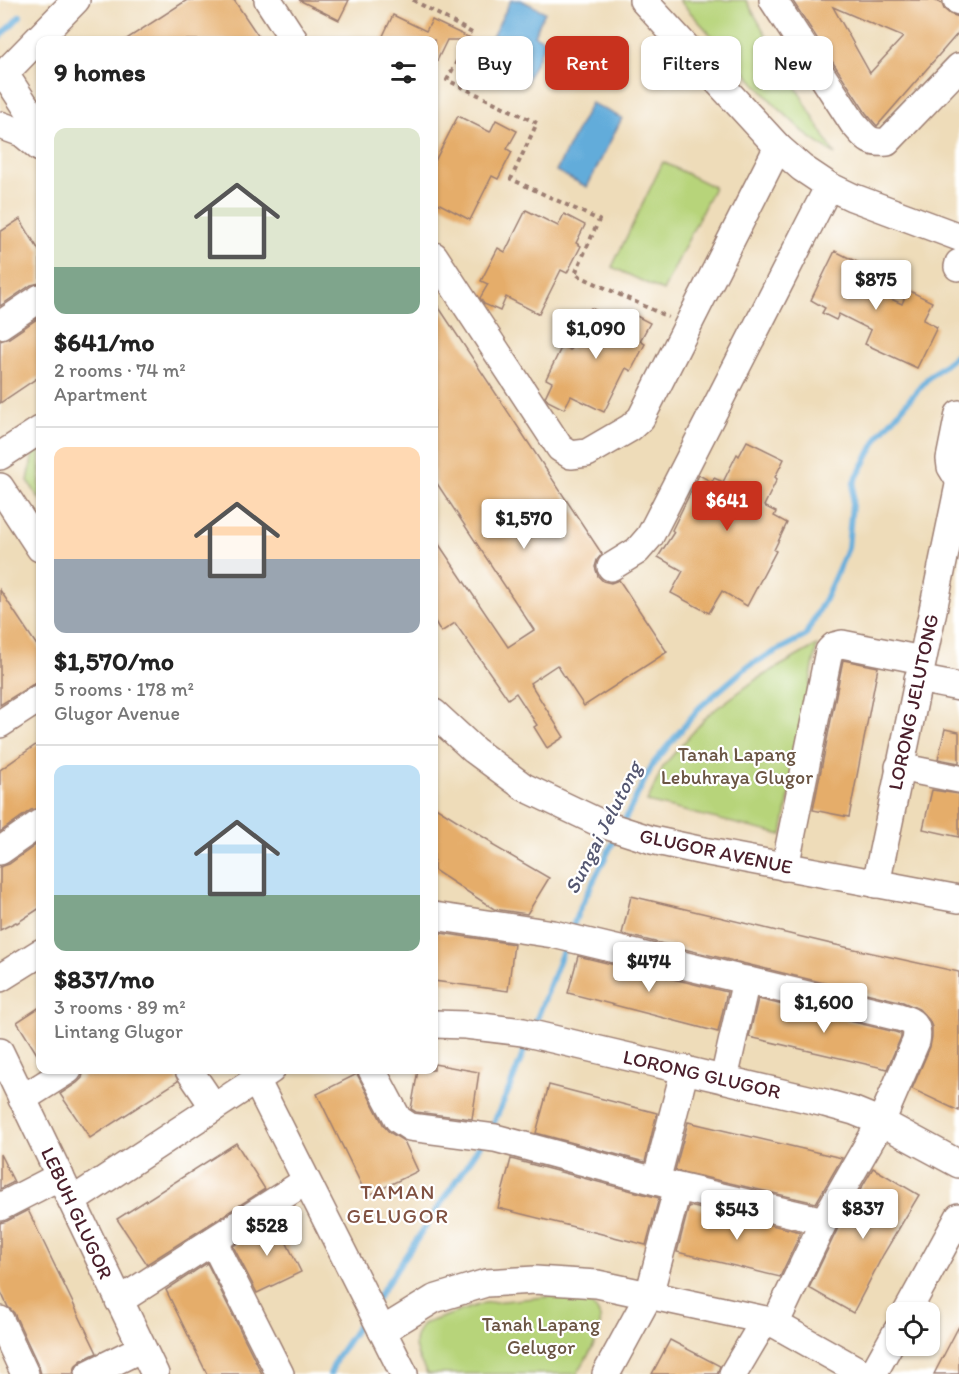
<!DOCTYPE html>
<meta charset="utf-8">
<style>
:root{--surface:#fff;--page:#f2f2f2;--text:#222;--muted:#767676;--line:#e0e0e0;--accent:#c8321e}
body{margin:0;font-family:Itim,sans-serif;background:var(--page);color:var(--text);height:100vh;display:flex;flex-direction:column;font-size:22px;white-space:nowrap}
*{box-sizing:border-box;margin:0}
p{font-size:20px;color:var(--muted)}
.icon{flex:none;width:33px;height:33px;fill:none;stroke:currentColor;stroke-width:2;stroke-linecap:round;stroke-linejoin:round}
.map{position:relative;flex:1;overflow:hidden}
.details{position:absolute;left:36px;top:36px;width:402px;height:1038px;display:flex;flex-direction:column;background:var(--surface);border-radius:12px;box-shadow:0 2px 4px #0004}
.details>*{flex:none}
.banner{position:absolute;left:456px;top:36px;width:412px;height:54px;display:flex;gap:12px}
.fabs{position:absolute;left:886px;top:1302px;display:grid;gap:12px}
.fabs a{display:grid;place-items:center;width:54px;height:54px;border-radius:12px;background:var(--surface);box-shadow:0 2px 4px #0004;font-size:30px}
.price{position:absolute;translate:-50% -51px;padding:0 14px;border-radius:6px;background:#fff;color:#222;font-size:20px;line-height:39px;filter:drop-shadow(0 2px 3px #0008)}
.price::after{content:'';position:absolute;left:50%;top:36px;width:18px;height:14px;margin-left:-9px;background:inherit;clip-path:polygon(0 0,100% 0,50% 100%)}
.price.active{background:var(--accent);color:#fff}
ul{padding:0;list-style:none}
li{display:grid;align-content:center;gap:12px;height:318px;padding:0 18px}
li+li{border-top:2px solid var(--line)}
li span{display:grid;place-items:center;height:186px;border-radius:12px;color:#555}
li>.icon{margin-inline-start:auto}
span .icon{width:108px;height:108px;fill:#fffc;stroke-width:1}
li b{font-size:26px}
h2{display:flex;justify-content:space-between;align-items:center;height:72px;padding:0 18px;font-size:26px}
.pill{padding:0 21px;border-radius:12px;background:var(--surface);box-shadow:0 2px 4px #0004;font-size:21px;line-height:54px}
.pill.active{background:var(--accent);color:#fff}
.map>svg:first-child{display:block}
.green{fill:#b7d47a;stroke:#807a52;stroke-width:1.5}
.water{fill:#62acda;stroke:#566682;stroke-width:1.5}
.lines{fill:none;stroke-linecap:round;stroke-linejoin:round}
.stream{stroke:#62acda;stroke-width:6}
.building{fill:#e5ad6a;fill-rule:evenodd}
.minor-casing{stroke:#9c7e72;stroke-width:30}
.path{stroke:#9c7e72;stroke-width:4;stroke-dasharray:4.5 4.5;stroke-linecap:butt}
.minor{stroke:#fff;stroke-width:27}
.labels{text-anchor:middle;stroke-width:4.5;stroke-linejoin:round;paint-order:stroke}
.street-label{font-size:20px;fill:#4a1f2b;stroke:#fff}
.park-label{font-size:20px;fill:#6b5543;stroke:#fff}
.water-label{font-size:21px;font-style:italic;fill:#545771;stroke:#fff}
.neighbourhood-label{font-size:21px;letter-spacing:1.5px;fill:#805141;stroke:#fff}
</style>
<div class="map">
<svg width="959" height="1374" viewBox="0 0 959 1374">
<rect width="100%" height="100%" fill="#fff"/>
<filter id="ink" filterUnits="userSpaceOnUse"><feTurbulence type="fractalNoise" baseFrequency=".0167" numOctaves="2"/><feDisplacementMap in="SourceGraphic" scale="12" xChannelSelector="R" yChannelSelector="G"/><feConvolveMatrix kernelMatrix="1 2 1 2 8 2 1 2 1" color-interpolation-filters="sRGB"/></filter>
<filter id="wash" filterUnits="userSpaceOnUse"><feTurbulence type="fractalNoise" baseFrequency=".008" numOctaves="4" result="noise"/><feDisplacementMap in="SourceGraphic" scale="24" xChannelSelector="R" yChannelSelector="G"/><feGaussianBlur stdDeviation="1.35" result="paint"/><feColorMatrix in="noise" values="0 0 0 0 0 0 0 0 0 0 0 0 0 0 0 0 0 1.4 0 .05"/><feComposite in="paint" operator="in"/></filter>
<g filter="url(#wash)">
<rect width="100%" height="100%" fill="#eedcb9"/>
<!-- green -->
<g class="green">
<path d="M679,0H746L835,155L808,136L775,105Z"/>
<path d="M663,162L714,187L663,291L612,267Z"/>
<path d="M40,448V500L28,481L33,453Z"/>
<path d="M817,645L782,835L647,802L664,765L709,714L757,679Z"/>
<path d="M555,1296C567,1298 581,1298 592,1306C614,1322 587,1356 577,1374H427C417,1354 408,1344 423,1324L484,1303Z"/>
</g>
<!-- water -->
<g class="water">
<path d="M511,0H521L545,12L534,35L546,41L524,85L494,69L505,46L491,39Z"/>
<path d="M591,103L622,118L587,187L556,171Z"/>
</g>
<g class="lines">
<!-- stream -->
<g class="stream">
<path d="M0,37L20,16"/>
<path d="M623,823L653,764L700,707L748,666L805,636L825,599L848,548L854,482L880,434L928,378L959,353"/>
<path d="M571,931L579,910L617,834"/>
<path d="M533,1029L566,943"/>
<path d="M490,1131L510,1087L528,1041"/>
<path d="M376,1300L481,1144"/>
<path d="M330,1374L337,1357L365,1316"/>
</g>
</g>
<g id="blocks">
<!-- building -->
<g class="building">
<path d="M187,0H234L261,40H125Z"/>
<path d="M299,0H349L339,20Z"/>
<path d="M792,0H934L942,4L944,9L950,14L959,17V32L877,126L866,113ZM833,7L903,37L870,73Z"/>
<path d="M393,15L426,31L432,20L474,40H447L434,67V40H381Z"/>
<path d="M458,116L490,132L496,120L517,131L507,149L512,152L498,179L492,176L470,220L434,201V163Z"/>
<path d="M526,210L558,226L564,214L585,225L576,243L581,246L567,273L561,270L539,314L506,297L500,311L484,304L480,298L488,284L481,281L498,248L505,252Z"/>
<path d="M20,219L40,252V283L31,285L0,306V232Z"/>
<path d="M835,251L875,271L866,288L902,304L908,290L932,302L923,320L937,327L917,368L865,344L871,330L839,314L836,320L822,313L825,308L811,300Z"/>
<path d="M434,300L602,554L597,560L595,567L598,576L603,581L611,583L619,580L667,652L584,706L557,665L530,683L564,737L547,748L534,727L537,725L516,693L508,699L455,623L441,632L434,620V537L508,647L534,630L434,479Z"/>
<path d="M591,308L623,324L629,312L650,323L640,341L645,344L631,371L626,368L604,412L571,396L564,409L548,401L545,397L552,382L546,379L562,346L570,350Z"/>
<path d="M40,317V376L0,403V341L9,338Z"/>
<path d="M747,441L784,459L775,477L777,479L764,506L776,512L774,516L787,523L774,550L776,551L747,606L722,591L709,613L671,593L683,571L658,557L674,532L672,530L699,475L712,482L714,478L723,482L737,454L739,456Z"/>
<path d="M0,590L40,650V680L0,705Z"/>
<path d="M843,660L878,667L849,817L813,810Z"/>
<path d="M945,729L959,732V763L938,759Z"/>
<path d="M40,742V808L31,810L0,832V770Z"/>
<path d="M932,790L959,794V837L923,829Z"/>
<path d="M434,806L493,843L492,845L549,878L527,914L494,909L434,870Z"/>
<path d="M40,842V908L17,923L16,922L0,930V867L9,864Z"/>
<path d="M631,896L827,943L959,972V1111L912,1089L930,1047L932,1037V1027L929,1020L919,1009L903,1002L622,934Z"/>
<path d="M434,932L514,944L508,991L434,981Z"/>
<path d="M578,956L727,992L718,1032L568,993Z"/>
<path d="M758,999L895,1032L901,1034V1037L887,1069L749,1037Z"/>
<path d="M40,1007V1059L17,1022Z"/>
<path d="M434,1064L479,1072L472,1119L416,1112L411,1109L418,1070H434Z"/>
<path d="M84,1070H174L178,1081L90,1138L60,1094L77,1083L82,1078Z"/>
<path d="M357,1074L384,1126L389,1132L404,1141L418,1171L367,1196L317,1094Z"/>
<path d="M549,1085L657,1113L645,1162L536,1133Z"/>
<path d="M688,1122L820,1153L842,1158L816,1203L682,1172L675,1170Z"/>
<path d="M236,1143L265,1189L147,1264L117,1219Z"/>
<path d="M0,1154L14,1182L0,1189Z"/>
<path d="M511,1159L659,1198L646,1245L498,1208Z"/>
<path d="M873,1168L919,1195L883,1255L853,1313L809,1288L838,1228Z"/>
<path d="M689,1206L801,1232L780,1277L677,1252Z"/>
<path d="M28,1210L97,1353L82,1360L76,1365L73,1374H41L39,1367L14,1313L8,1307L0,1290V1223L7,1221Z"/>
<path d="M275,1219L301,1272L257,1293L233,1246Z"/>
<path d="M207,1263L262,1374H207L166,1290Z"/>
<path d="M959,1326V1374H934Z"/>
<path d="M670,1340L720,1366L717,1374H652Z"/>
</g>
</g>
</g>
<g filter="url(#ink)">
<use href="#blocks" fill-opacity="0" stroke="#9c7e72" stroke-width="1.5"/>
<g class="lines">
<!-- minor casing -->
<g class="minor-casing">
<g id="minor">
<path d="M268,0L294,40"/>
<path d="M643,0L778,147L802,168L829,186L852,197L959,237"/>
<path d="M773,0L853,123C866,137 867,144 887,142L959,67"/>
<path d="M957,0L959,1"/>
<path d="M4,73L40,128"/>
<path d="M0,78L76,0"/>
<path d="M0,125L22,133L40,148"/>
<path d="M434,256L560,448L571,455L587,453L630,428L641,418L778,147"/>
<path d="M958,267L959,263"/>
<path d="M0,325L40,298"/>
<path d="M959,414L950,459L951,467L959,480"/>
<path d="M0,456L40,430"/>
<path d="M0,487L40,548"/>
<path d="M611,567L637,551L650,536L829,186"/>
<path d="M918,679L959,687"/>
<path d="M434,713L474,750L524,787L602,824L652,840L703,851L959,899"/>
<path d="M0,724L40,698"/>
<path d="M899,767L959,779"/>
<path d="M0,851L40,823"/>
<path d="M785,867L829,651L834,646L842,644L922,660"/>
<path d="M876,884L959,485"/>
<path d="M434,916L553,934L899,1017C913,1021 919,1025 916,1041L881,1122L824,1221L775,1324"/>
<path d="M0,978L40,953"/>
<path d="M434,1024L466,1025L523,1032L825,1103L854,1111L881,1122L959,1164"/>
<path d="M0,1052L155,1374"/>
<path d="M189,1070L214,1107"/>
<path d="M372,1070L398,1119L410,1127L495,1138L678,1187L824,1221"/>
<path d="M724,1079L746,980"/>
<path d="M256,1080L404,1374"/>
<path d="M22,1099L68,1070"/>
<path d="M656,1181L685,1069"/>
<path d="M72,1201L271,1070"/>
<path d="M0,1207L60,1176"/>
<path d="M213,1241L280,1374"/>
<path d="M119,1301L306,1181"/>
<path d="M907,1312L959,1217"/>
<path d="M0,1320L25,1374"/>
<path d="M382,1331L434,1299L486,1283L535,1280L597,1284L765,1320L775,1324L864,1374"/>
<path d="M89,1374L142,1348"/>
<path d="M606,1374L649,1295L678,1187"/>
<path d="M733,1374L765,1320"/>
<path d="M873,1374L897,1331"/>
</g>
</g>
<!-- path -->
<path class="path" d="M413,0L472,33L447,80L537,123L511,179L599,220L575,274L668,317"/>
<!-- minor -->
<use href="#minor" class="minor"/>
</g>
</g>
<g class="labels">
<!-- street labels -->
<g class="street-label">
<text transform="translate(913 702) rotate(-78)" y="7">LORONG JELUTONG</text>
<text transform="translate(716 851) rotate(12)" y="7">GLUGOR AVENUE</text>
<text transform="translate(702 1074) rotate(13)" y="7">LORONG GLUGOR</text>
<text transform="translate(77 1213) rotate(65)" y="7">LEBUH GLUGOR</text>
</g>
<!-- park labels -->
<g class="park-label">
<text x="737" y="761">Tanah Lapang<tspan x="737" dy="23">Lebuhraya Glugor</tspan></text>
<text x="541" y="1331">Tanah Lapang<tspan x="541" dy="23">Gelugor</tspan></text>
</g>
<!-- water labels -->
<g class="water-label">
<text transform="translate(603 828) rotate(-63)" y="7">Sungai Jelutong</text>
</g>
<!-- neighbourhood labels -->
<g class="neighbourhood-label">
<text x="398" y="1199">TAMAN<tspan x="398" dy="24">GELUGOR</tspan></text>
</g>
</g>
</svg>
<div class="fabs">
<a><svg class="icon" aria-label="locate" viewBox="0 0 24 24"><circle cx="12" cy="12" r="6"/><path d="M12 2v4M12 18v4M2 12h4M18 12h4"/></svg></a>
</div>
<b class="price" style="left:876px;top:311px">$875</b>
<b class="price" style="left:596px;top:360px">$1,090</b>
<b class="price active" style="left:727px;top:532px">$641</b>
<b class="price" style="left:524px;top:550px">$1,570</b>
<b class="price" style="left:649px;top:993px">$474</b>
<b class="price" style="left:824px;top:1034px">$1,600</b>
<b class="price" style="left:863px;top:1240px">$837</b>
<b class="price" style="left:737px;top:1241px">$543</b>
<b class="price" style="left:267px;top:1257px">$528</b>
<div class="banner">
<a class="pill">Buy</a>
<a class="pill active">Rent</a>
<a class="pill">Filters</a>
<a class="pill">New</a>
</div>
<section class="details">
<h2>9 homes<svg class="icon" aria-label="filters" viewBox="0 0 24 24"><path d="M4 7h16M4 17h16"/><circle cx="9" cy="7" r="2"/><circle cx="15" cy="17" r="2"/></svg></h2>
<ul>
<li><span style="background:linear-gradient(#dfe7d0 75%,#7fa58c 0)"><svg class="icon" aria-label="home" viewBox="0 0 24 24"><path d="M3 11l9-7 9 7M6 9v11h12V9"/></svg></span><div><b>$641/mo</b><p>2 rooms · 74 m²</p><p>Apartment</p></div></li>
<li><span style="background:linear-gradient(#ffd9b3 60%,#9aa5b1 0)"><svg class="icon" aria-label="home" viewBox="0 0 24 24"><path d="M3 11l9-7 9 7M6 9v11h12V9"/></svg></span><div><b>$1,570/mo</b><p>5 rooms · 178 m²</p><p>Glugor Avenue</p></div></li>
<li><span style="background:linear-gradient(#bfe0f5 70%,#7fa58c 0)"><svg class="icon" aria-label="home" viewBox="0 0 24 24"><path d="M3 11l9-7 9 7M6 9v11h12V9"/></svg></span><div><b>$837/mo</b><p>3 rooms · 89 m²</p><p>Lintang Glugor</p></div></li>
</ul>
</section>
</div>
